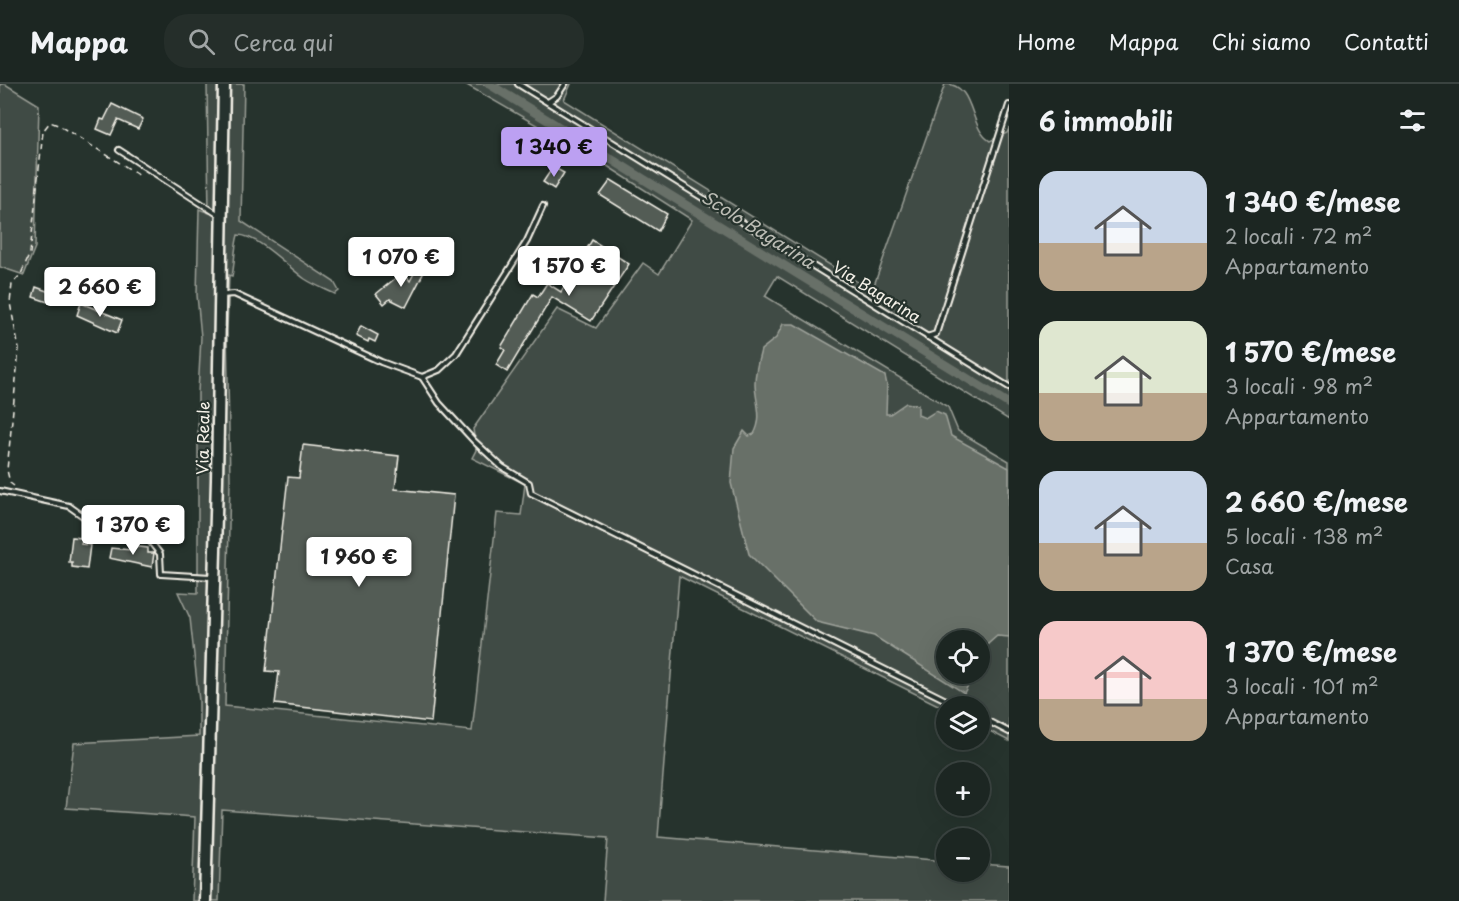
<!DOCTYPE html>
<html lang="it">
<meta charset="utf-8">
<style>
:root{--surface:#1c2622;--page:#252e2a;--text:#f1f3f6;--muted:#a0a5a5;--line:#3a4340;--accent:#bca0f2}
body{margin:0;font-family:"Playpen Sans",sans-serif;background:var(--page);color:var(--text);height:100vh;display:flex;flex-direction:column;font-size:22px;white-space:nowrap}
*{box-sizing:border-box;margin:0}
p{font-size:20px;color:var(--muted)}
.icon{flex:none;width:33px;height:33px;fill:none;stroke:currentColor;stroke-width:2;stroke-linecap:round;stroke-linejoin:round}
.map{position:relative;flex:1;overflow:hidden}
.panel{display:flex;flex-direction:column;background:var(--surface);width:450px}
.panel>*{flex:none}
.fabs{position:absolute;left:936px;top:546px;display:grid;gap:12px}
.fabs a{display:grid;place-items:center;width:54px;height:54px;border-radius:50%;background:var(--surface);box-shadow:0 6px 24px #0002,0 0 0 2px var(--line);font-size:30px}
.price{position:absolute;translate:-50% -51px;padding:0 14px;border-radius:6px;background:#fff;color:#222;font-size:20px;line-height:39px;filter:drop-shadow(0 2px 3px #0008)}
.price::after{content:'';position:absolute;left:50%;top:36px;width:18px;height:14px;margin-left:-9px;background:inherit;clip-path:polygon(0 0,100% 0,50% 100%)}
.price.selected{background:var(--accent);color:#111}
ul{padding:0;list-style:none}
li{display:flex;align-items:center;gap:18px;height:150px;padding:0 30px}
li span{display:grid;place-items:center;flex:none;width:168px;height:120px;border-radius:18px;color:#555}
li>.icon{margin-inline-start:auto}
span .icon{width:72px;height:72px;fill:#fffc;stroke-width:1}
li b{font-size:26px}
h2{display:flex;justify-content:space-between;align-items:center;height:72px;padding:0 30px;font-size:26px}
header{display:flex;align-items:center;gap:36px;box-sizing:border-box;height:84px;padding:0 30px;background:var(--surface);border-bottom:2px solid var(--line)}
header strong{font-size:28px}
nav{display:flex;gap:33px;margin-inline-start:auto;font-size:21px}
.search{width:420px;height:54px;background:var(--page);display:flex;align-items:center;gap:15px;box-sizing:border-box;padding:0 21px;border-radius:24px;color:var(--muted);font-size:22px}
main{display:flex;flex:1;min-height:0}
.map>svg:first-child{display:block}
.green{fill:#414b45;stroke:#9a9e96;stroke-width:1.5;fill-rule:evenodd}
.water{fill:#676f68;stroke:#9fa39b;stroke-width:1.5}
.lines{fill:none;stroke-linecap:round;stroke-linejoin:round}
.canal{stroke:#676f68;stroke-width:9}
.building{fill:#525c55;stroke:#f4f1e8;stroke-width:1.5}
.service-casing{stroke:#f4f1e8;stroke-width:8}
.primary-casing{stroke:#f4f1e8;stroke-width:15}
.path{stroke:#f4f1e8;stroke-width:1.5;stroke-dasharray:6 4.5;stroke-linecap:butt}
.service{stroke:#26332d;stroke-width:4}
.primary{stroke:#26332d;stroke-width:10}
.labels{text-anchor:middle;stroke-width:4.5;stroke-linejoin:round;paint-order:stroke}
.street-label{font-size:16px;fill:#f4f1e8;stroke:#26332d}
.water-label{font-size:18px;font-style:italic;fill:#bcbdb5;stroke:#26332d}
</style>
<header>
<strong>Mappa</strong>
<div class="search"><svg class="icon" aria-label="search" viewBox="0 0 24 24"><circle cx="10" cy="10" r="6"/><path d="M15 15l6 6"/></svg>Cerca qui</div>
<nav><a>Home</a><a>Mappa</a><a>Chi siamo</a><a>Contatti</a></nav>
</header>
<main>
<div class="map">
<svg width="1009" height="817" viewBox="0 0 1009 817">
<rect width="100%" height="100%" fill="#26332d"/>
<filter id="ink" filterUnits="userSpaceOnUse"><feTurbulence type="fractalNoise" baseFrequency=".0167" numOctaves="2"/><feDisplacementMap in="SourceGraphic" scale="12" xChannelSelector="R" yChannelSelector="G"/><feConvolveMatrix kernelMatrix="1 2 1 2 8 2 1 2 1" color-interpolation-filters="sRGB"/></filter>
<g filter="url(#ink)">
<!-- green -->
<g class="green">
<path d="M0,0H5L39,21L35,163L24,191L0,183Z"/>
<path d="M207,0H244L241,137L334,198L339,207L335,210C325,205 314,201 305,195C288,183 258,151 238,151C234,165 235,179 232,192L229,191L227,246L230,396L225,622L472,647L497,429L521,431L525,400L472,374L476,366L473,345L557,225L596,244L643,179L659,190L692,136L601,78L465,0H571L564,16L872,207L945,0C976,0 968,44 990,57L1007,49L1009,44V336L777,192L765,212L948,323L958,347L1009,377V657L980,642V622H946V625L679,492L658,753L946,777V788H980V780L1009,782V817H603L608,754L222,726L219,817H192L195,733L66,724L74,659L199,652V617L190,534L178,508L198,509V309L201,253L197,211L199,125L209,129ZM946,556H980V590H946Z"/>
</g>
<!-- water -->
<path class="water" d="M783,240H794L885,292L887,301L886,330H890L906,319L918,321V331L925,334L936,327L945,331L951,352L1009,384V553L997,552L988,560L980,580V556H946V590H974L964,609L874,552L817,538L749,470L731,399L734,364L744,347L749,352L754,350C764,332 755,318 755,299C755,288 758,277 761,266L776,254Z"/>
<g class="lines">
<!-- canal -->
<path class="canal" d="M489,0L1009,320"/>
</g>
<!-- building -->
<g class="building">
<path d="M112,20L143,35L138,45L118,36L111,51L97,45L101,35L104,36Z"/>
<path d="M553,83L564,89L554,105L543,98Z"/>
<path d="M611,96L667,130L658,147L600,111Z"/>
<path d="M592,156L629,180L591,237L552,213L507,288L496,281L505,266L501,263L533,210L538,213L547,199L561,208Z"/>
<path d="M418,182L425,186L406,223L390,215L384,220L376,210L403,188L410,197Z"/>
<path d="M36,203L55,210L51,219L33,213Z"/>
<path d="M81,219L122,236L117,249L77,231Z"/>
<path d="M361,242L378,251L375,258L369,255L368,258L356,252Z"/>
<path d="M303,361L399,372L395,405L454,411L431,638L275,620L279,588L266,587L270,552L288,393L299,394Z"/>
<path d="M72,453L82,454L81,460L90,461L87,485L72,483V478H69Z"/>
<path d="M131,462L148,464V469H154L152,483L109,474L111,464L131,466Z"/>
</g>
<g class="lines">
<!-- service casing -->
<g class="service-casing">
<g id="service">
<path d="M518,0L1009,303"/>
<path d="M548,18L557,12L565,0"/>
<path d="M119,66L219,131"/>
<path d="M221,211L234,210L381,278L422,293L439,319L474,357L502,383L529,399L531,409L958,622"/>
<path d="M927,253L936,250L1009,21"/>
<path d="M422,293L439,286L456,270L527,157L543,122"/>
<path d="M0,407L69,422L97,442L126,444L140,451L150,457L160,470L161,490L211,493"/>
<path d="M980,633L1009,648"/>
</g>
</g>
<!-- primary casing -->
<g class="primary-casing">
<path id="primary" d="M205,817L217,396L224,0"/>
</g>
<!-- path -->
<path class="path" d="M14,402L10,399L7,386L19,265L10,219L12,200L21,190L30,169L43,47L50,38L58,41L141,92"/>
<!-- service -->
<use href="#service" class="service"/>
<!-- primary -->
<use href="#primary" class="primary"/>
</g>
</g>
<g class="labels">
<!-- street labels -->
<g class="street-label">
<text transform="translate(877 208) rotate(32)" y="6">Via Bagarina</text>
<text transform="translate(203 354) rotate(-89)" y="6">Via Reale</text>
</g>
<!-- water labels -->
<g class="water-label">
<text transform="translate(758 146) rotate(32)" y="6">Scolo Bagarina</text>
</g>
</g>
</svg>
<div class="fabs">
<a><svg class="icon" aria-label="locate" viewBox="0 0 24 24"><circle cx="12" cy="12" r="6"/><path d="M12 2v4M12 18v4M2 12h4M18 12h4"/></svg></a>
<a><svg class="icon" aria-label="layers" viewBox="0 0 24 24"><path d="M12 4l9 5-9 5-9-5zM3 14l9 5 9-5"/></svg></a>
<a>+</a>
<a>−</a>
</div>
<b class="price selected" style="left:554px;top:94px">1 340 €</b>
<b class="price" style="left:401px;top:204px">1 070 €</b>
<b class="price" style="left:569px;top:213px">1 570 €</b>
<b class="price" style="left:100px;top:234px">2 660 €</b>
<b class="price" style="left:133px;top:472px">1 370 €</b>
<b class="price" style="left:359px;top:504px">1 960 €</b>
</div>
<section class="panel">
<h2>6 immobili<svg class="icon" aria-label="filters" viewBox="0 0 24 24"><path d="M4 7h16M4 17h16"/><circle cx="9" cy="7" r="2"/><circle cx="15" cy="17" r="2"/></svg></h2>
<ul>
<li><span style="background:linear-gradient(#c9d6e8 60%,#b9a48a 0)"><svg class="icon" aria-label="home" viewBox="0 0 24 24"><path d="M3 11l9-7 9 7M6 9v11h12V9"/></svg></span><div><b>1 340 €/mese</b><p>2 locali · 72 m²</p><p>Appartamento</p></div></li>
<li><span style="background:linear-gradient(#dfe7d0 60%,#b9a48a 0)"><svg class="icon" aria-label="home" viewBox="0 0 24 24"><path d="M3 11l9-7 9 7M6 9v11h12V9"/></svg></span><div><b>1 570 €/mese</b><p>3 locali · 98 m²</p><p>Appartamento</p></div></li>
<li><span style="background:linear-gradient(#c9d6e8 60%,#b9a48a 0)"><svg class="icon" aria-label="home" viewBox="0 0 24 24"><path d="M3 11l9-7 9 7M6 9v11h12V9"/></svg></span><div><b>2 660 €/mese</b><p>5 locali · 138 m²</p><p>Casa</p></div></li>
<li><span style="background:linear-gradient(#f6c9c9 65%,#b9a48a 0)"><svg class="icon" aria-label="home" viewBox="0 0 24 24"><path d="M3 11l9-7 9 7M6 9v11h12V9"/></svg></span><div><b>1 370 €/mese</b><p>3 locali · 101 m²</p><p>Appartamento</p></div></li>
</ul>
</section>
</main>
